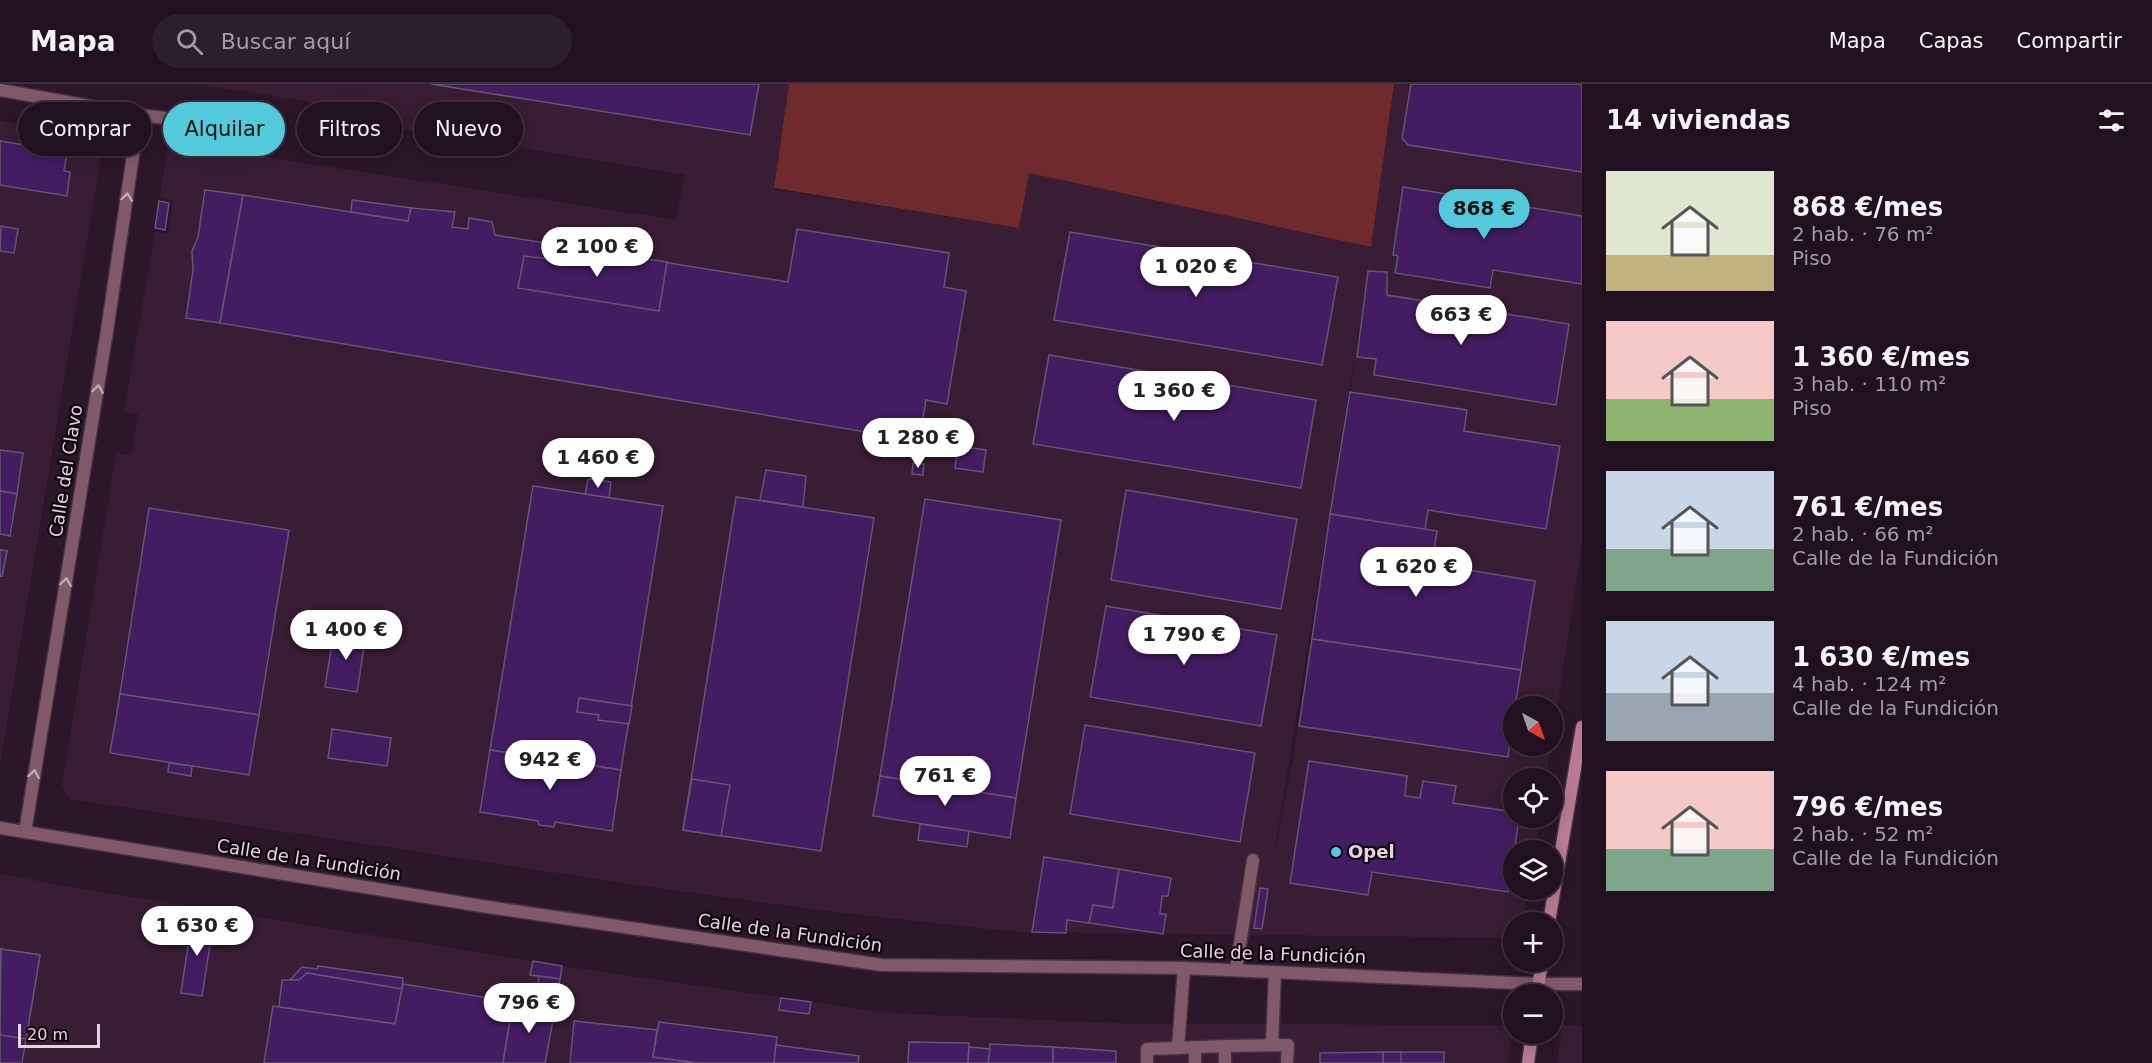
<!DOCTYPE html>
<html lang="es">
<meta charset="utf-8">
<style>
:root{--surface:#21101f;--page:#2d1e2c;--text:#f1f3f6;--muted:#a29da4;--line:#3e303d;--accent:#53cadc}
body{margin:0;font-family:"DejaVu Sans",sans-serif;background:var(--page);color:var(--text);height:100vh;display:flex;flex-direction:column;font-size:22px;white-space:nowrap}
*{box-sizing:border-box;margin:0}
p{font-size:20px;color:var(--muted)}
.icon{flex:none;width:33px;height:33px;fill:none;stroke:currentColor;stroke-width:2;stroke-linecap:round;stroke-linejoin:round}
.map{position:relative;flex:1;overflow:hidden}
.details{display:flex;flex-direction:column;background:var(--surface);width:570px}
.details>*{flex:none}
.hud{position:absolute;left:18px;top:18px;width:570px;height:54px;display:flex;gap:12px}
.needle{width:39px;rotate:140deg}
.fabs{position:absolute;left:1503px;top:612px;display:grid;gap:12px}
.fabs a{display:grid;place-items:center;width:60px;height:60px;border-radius:50%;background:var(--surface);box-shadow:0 3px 15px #0003,0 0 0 2px var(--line);font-size:30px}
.scale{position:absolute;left:18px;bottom:15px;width:82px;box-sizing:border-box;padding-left:6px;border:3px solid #e3d4e0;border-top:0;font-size:16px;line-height:21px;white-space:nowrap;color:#e3d4e0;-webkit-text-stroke:4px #0f060e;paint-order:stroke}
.price{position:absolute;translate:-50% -51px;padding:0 14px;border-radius:21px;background:#fff;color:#222;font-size:20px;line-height:39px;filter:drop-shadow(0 2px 3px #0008)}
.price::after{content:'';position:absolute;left:50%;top:36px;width:18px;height:14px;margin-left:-9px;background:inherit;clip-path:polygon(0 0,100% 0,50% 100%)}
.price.current{background:var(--accent);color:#111}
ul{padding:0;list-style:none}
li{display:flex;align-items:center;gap:18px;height:150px;padding:0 24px}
li span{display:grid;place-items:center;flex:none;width:168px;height:120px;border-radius:0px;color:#555}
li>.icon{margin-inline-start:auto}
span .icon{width:72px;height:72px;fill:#fffc;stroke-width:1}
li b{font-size:26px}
h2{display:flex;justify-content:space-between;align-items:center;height:72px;padding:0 24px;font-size:26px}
.tag{padding:0 21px;border-radius:27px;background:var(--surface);box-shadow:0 3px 15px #0003,0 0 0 2px var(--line);font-size:21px;line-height:54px}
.tag.current{background:var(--accent);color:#111}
header{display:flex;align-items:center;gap:36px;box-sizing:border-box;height:84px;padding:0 30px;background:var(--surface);border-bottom:2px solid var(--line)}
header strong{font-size:28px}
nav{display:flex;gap:33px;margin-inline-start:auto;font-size:21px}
.search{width:420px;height:54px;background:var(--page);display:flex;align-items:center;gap:15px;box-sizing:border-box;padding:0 21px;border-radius:33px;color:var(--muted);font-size:22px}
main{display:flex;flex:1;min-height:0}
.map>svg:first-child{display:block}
.built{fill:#381d34;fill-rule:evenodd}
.green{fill:#6e2a2d}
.building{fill:#431c62;stroke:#635672;stroke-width:1.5}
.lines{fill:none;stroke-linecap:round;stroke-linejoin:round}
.lane-casing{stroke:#463143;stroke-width:15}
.street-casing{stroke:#463143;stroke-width:15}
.secondary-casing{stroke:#463143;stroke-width:15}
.lane{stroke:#805a68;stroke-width:12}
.street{stroke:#805a68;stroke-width:12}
.secondary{stroke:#b87b92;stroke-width:12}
.oneway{stroke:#c0a9b6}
.poi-dot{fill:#53cadc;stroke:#0f060e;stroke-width:2}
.labels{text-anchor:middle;stroke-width:4.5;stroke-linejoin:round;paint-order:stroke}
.street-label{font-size:18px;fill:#e3d4e0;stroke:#0f060e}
.poi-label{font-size:18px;font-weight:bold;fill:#e3d4e0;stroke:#0f060e;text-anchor:start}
</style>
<header>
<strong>Mapa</strong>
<div class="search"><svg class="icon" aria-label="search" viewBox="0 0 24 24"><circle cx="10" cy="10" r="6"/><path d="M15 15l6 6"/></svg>Buscar aquí</div>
<nav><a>Mapa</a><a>Capas</a><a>Compartir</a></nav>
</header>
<main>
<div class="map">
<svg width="1582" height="979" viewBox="0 0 1582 979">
<rect width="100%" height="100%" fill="#2c1629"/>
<!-- built -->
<g class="built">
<path d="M196,0H789L774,105L1019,144L1029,89L1371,163L1394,0H1582V459L1553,652L1552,622H1514V662H1551L1546,694H1514V734H1540L1535,766H1514V806H1528L1523,838H1514L1513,851L1509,854L1019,848L833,828L650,803L69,715L62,702L116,369L131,371L138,330L124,328L135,263L155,148L168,149L174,117L160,113L168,58L676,136L685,91L398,44V32ZM1365,208L1312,555L1293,674L1273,777Z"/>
<path d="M0,37L92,52L102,66L0,682Z"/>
<path d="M0,790L72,803L562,882L888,929L1136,940L1506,941L1513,948L1508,979H0Z"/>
<path d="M1562,941L1582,942V979H1557Z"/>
</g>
<!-- green -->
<path class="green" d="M789,0H1394L1371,163L1029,89L1019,144L774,104Z"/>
<!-- building -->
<g class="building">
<path d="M431,0H759L750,51Z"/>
<path d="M1411,0H1582V88L1408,61L1402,54Z"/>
<path d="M0,57L67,68L64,87L70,88L67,112L0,101Z"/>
<path d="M1403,103L1582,132V200L1493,186L1490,204L1395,189L1398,172L1393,171Z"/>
<path d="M205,106L243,111L220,239L186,234L193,186L192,167L198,153Z"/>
<path d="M243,111L408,137L411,124L455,128L452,143L468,145L469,134L492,138L495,151L788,198L797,145L949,169L944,203L966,207L947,320L926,316L919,357L220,239Z"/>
<path d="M352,116L411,124L408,137L351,128Z"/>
<path d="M159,117L169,119L165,146L155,144Z"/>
<path d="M1,142L18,145L14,169L0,167Z"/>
<path d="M1070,148L1338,193L1322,281L1054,236Z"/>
<path d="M558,162L667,178L659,227L518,204L524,172L558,176Z"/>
<path d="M1368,187L1387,188V211L1569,240L1556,321L1374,291L1376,275L1357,273Z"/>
<path d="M1049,271L1316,316L1301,404L1033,360Z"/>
<path d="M1350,308L1467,326L1464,347L1560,362L1546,445L1428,426L1425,446L1330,430Z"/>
<path d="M958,362L986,366L983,388L955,384Z"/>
<path d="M0,366L23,369L17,410L0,407Z"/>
<path d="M913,379L924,380L923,391L912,390Z"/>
<path d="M766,386L806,392L803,423L760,416Z"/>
<path d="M588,395L611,398L609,414L585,411Z"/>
<path d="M533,402L663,422L621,686L490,666Z"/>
<path d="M1126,406L1297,435L1281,525L1111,496Z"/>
<path d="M0,407L17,410L10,452L0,450Z"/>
<path d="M736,413L874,434L821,767L683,746Z"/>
<path d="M925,415L1061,436L1016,714L880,692Z"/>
<path d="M149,424L289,446L259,631L120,610Z"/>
<path d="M1330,430L1437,447L1432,480L1535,497L1521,586L1312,555Z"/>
<path d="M0,466L7,467L2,492H0Z"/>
<path d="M0,466L7,467L2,492H0Z"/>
<path d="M1106,522L1277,551L1261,642L1090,613Z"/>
<path d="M334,547L366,551L357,608L325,603Z"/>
<path d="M1312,555L1521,586L1515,622H1514L1508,673L1299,642Z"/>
<path d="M120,610L259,631L249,691L110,669Z"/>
<path d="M579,614L632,622L629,640L598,636L599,631L577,628Z"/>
<path d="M1085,641L1255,669L1240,758L1070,730Z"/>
<path d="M332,645L391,654L387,682L328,674Z"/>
<path d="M490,666L621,686L612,747L555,738L554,743L539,741L538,737L480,728Z"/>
<path d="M1309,677L1407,692L1405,712L1420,714L1423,697L1456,702L1453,719L1514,728V734H1519L1508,808L1372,788L1368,811L1290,799Z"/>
<path d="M169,679L192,682L191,692L168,688Z"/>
<path d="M880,692L1016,714L1010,754L873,732Z"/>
<path d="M692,695L730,701L721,752L683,746Z"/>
<path d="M920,740L969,747L967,763L918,756Z"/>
<path d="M1044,773L1119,785L1113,824L1093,821L1089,839L1067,836L1066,849L1032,848Z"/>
<path d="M1119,785L1171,794L1168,812H1162L1160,830H1166L1163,850L1089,839L1093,821L1113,824Z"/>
<path d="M1260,804L1268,805L1262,845L1254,844Z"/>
<path d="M192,834L214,836L202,912L181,909Z"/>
<path d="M0,865L40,871L22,979H0Z"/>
<path d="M1,865L40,871L26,955L0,951Z"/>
<path d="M533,877L562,882L560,895L530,891Z"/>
<path d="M318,882L403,894L402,905L307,889L299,896H290L302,883L317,885Z"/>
<path d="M307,889L402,905L395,940L279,923L282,896H299Z"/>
<path d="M539,892L560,895L559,901L553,900L550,915L536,912Z"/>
<path d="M403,900L513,918L503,979H264L273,922L395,940Z"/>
<path d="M781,914L811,918L809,930L779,926Z"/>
<path d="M513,918L555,925L545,979H503Z"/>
<path d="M574,937L657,946L653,973L698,979H570Z"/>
<path d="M659,938L777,953L774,979H698L653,973Z"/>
<path d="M909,958L969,959L968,979H908Z"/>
<path d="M990,960L1053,963V979H988Z"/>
<path d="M776,961L859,972L858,979H774Z"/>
<path d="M969,963L990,965L988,979H968Z"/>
<path d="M1053,963L1116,967V979H1053Z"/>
<rect x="1383" y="968" width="61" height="11"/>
<rect x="1383" y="968" width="18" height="11"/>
<path d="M1383,968V979H1320V969Z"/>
</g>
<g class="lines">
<!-- lane casing -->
<g class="lane-casing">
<g id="lane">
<path d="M1184,884L1178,964L1225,962"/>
<path d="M1236,886L1253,776"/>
<path d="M1272,961L1275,888"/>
<path d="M1147,979V965L1178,964"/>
<path d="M1195,979V964"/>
<path d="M1225,979V962L1288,961L1287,979"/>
</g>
</g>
<!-- street casing -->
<g class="street-casing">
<g id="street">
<path d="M0,6L139,31L174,35"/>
<path d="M0,744L488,823L882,881L1184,884L1538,900H1582"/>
<path d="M25,748L107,247L139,31"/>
</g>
</g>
<!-- secondary casing -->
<g class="secondary-casing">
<g id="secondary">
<path d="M1549,838L1582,643"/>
<path d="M1537,910L1542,878"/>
<path d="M1528,979L1532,950"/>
</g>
</g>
<!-- lane -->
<use href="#lane" class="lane"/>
<!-- street -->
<use href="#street" class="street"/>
<!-- secondary -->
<use href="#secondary" class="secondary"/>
</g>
<!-- one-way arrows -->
<defs><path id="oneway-chevron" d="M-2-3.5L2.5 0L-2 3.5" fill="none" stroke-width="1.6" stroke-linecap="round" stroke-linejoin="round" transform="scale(1.5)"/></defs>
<g class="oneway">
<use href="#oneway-chevron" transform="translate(127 113) rotate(-82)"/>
<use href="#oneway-chevron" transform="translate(98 305) rotate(-81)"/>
<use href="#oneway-chevron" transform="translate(66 498) rotate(-81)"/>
<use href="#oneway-chevron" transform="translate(34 690) rotate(-81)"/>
</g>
<!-- markers -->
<circle class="poi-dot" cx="1336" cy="768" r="6"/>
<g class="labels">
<!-- street labels -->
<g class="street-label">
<text transform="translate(66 387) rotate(-81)" y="6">Calle del Clavo</text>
<text transform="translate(309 776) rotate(9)" y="6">Calle de la Fundición</text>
<text transform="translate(790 849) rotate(8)" y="6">Calle de la Fundición</text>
<text transform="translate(1273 870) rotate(2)" y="6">Calle de la Fundición</text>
</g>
<!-- poi labels -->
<g class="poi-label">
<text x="1348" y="774">Opel</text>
</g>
</g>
</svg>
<div class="fabs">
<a><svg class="needle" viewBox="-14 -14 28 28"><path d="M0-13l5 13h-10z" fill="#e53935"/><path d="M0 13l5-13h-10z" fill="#a29da4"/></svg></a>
<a><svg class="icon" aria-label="locate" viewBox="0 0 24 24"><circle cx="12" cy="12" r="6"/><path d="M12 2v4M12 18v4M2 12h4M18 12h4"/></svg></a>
<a><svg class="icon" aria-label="layers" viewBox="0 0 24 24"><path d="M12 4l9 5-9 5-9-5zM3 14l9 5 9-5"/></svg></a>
<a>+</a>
<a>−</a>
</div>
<div class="scale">20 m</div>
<b class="price current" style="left:1484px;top:156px">868 €</b>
<b class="price" style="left:597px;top:194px">2 100 €</b>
<b class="price" style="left:1196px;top:214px">1 020 €</b>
<b class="price" style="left:1461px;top:262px">663 €</b>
<b class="price" style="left:1174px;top:338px">1 360 €</b>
<b class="price" style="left:918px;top:385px">1 280 €</b>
<b class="price" style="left:598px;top:405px">1 460 €</b>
<b class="price" style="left:1416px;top:514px">1 620 €</b>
<b class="price" style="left:346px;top:577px">1 400 €</b>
<b class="price" style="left:1184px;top:582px">1 790 €</b>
<b class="price" style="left:550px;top:707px">942 €</b>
<b class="price" style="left:945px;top:723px">761 €</b>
<b class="price" style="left:197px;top:873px">1 630 €</b>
<b class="price" style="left:529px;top:950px">796 €</b>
<div class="hud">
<a class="tag">Comprar</a>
<a class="tag current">Alquilar</a>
<a class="tag">Filtros</a>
<a class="tag">Nuevo</a>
</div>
</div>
<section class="details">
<h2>14 viviendas<svg class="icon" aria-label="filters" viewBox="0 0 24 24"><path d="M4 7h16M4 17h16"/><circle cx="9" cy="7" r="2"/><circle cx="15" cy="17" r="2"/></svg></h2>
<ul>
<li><span style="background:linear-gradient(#dfe7d0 70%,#c2b280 0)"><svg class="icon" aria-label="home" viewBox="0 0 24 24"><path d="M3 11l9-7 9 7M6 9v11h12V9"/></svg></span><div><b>868 €/mes</b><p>2 hab. · 76 m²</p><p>Piso</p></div></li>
<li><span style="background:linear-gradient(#f6c9c9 65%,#8fb573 0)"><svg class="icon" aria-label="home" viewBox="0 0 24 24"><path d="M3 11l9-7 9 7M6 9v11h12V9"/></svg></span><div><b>1 360 €/mes</b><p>3 hab. · 110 m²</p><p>Piso</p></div></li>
<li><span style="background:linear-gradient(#c9d6e8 65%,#7fa58c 0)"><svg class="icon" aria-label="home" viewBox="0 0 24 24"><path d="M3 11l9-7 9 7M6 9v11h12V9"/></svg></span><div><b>761 €/mes</b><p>2 hab. · 66 m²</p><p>Calle de la Fundición</p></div></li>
<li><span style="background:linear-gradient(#c9d6e8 60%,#9aa5b1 0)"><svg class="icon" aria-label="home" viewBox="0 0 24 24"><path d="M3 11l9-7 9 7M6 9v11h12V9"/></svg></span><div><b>1 630 €/mes</b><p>4 hab. · 124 m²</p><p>Calle de la Fundición</p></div></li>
<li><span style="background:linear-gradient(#f6c9c9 65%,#7fa58c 0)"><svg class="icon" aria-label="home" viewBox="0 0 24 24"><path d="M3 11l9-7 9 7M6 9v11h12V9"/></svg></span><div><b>796 €/mes</b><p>2 hab. · 52 m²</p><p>Calle de la Fundición</p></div></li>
</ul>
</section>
</main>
